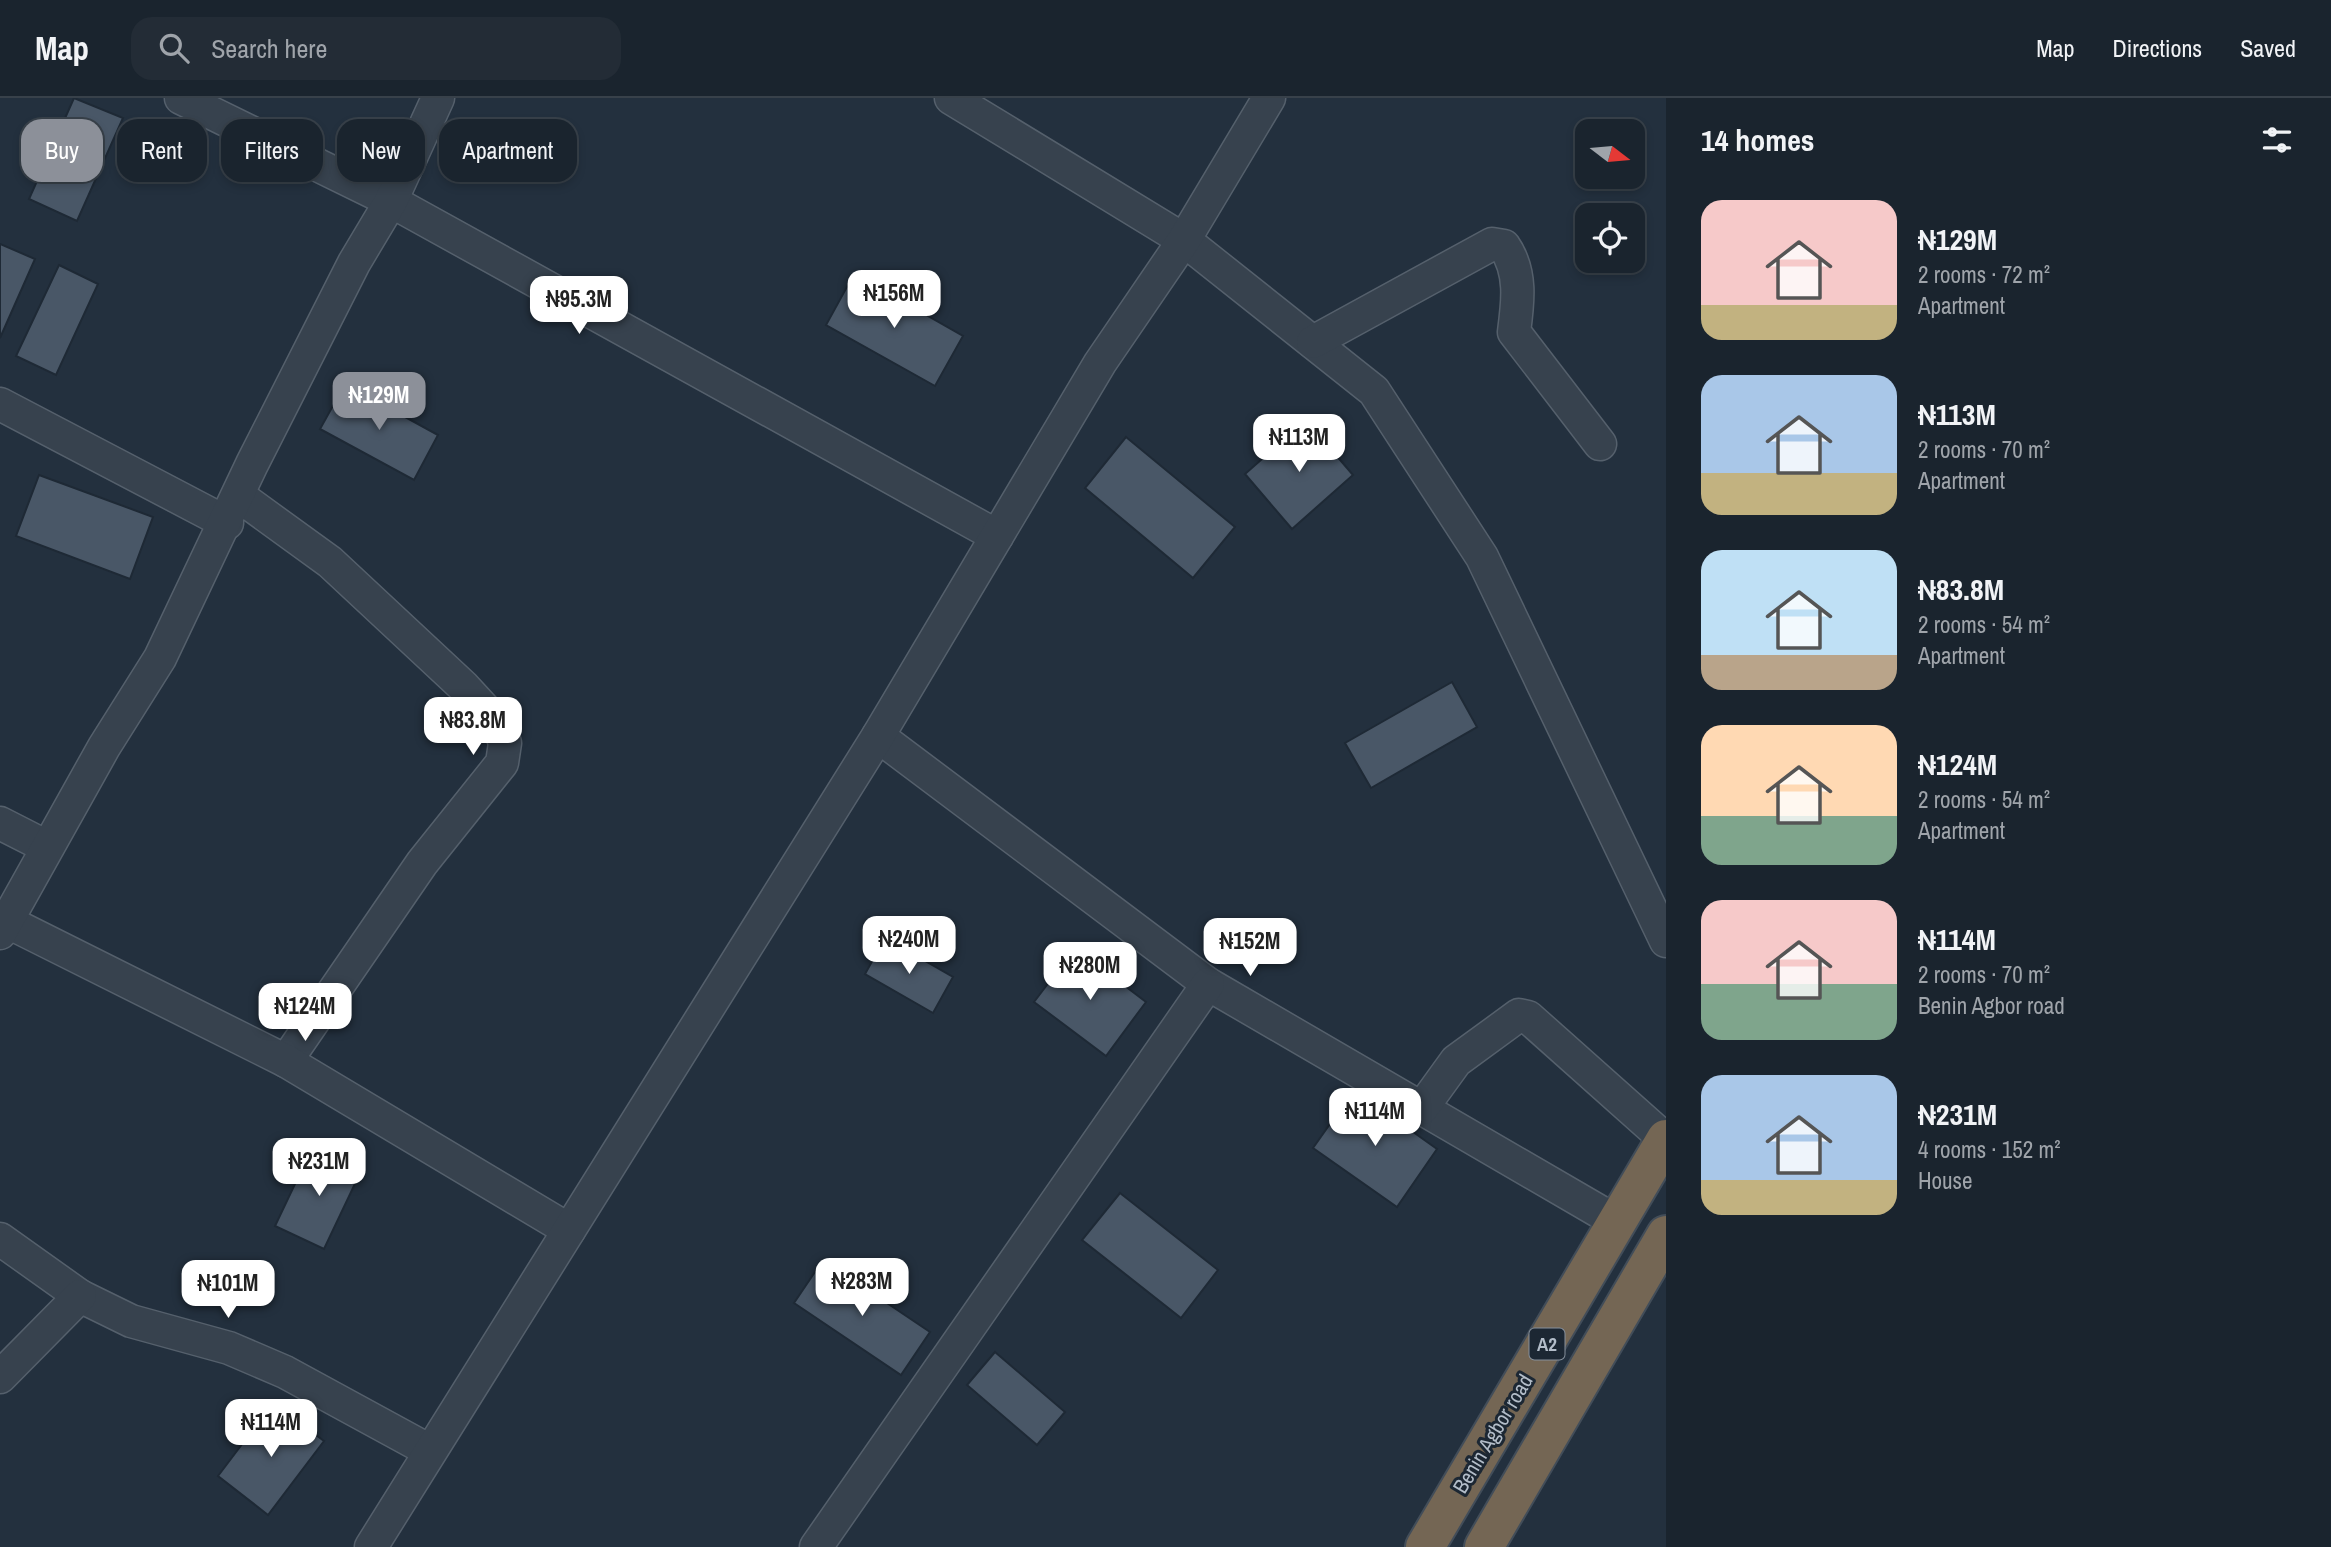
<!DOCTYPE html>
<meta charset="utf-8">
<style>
:root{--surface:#1a242e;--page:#232c36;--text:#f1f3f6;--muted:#9fa4aa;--line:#38414a;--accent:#8c9099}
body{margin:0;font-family:"Archivo Narrow",sans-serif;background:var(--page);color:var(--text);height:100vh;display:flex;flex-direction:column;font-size:26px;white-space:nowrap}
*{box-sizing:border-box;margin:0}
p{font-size:23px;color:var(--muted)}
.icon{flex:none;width:38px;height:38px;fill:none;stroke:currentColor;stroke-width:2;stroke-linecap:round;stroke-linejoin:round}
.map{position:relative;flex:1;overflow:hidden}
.panel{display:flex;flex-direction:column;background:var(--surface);width:665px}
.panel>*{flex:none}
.guide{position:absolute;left:21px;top:21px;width:665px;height:63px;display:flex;gap:14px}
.needle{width:46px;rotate:106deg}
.buttons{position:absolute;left:1575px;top:21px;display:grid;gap:14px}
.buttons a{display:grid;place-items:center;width:70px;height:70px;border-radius:14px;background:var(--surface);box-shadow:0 4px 10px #0003,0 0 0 2px var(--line);font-size:35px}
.price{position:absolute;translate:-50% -60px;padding:0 16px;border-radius:14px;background:#fff;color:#222;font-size:23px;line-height:46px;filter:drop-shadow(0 2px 4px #0008)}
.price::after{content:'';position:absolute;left:50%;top:42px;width:21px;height:16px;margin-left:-10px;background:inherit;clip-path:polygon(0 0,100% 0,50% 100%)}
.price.on{background:var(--accent);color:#fff}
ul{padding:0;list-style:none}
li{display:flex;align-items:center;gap:21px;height:175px;padding:0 35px}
li span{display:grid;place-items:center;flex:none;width:196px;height:140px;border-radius:21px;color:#555}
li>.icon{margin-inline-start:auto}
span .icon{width:84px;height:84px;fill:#fffc;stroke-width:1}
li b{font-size:30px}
h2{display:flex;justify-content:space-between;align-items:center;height:84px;padding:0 35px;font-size:30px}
.chip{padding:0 24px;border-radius:21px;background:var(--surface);box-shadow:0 4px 10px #0003,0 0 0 2px var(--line);font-size:24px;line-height:63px}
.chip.on{background:var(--accent);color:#fff}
header{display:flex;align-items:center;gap:42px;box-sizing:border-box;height:98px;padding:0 35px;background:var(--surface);border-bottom:2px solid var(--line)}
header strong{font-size:33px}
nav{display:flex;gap:38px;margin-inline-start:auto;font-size:24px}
.search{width:490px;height:63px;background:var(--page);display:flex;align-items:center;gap:18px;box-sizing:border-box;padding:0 24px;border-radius:21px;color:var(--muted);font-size:26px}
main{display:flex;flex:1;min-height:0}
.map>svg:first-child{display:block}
.building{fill:#495767;stroke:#1e2935;stroke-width:2}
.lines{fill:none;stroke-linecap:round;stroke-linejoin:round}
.minor-casing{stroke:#55606c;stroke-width:35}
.highway-casing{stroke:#424d59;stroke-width:42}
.minor{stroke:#37424e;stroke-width:32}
.highway{stroke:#746654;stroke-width:38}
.labels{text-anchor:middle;stroke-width:6;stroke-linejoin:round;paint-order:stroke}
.shield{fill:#1c2733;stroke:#86909c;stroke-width:2}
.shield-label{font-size:19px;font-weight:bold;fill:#b3bdc9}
.street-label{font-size:21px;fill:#b3bdc9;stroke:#1c2733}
</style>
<header>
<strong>Map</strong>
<div class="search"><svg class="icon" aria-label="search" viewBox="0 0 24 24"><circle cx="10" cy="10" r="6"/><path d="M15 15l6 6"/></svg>Search here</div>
<nav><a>Map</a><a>Directions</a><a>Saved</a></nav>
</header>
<main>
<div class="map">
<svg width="1666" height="1449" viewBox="0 0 1666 1449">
<rect width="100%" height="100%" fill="#23303e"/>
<!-- building -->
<g class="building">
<path d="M74,0L123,20L77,123L29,101Z"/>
<path d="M0,146L35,161L0,240Z"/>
<path d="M59,167L98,186L56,277L16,258Z"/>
<path d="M854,176L963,238L935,288L826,227Z"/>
<path d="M345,286L438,337L414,382L320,331Z"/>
<path d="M1306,322L1353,377L1292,431L1245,376Z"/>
<path d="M1126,339L1235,429L1193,480L1085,390Z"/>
<path d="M39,377L153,419L130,481L16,438Z"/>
<path d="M1452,584L1477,629L1371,690L1345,645Z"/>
<path d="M885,840L953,879L933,915L865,876Z"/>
<path d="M1075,850L1146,904L1106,958L1034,904Z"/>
<path d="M1354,992L1437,1051L1397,1109L1313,1050Z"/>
<path d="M313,1048L362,1071L324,1151L275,1128Z"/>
<path d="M1120,1095L1218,1172L1181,1220L1082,1142Z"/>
<path d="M823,1162L930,1234L901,1277L794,1205Z"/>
<path d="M995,1254L1065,1314L1037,1347L967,1287Z"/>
<path d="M273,1305L324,1343L268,1417L218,1378Z"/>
</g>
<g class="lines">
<!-- minor casing -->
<g class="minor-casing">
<g id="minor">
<path d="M181,0L391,103L997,438"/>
<path d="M951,0L1184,142L1374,293L1482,459L1666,843"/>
<path d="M1313,244L1492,146L1504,148C1522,174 1518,204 1514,234L1600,346"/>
<path d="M0,306L227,425"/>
<path d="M239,398L330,464L464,589L498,626L505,645L502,665L422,765L286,963"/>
<path d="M878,638L1208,886L1619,1125"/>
<path d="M0,725L47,749"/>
<path d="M6,823L286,963L569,1132"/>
<path d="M0,835L104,649L160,560L252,366L354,165L391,103L438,0"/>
<path d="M1422,1010L1456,963L1519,917L1528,919L1666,1042"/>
<path d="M0,1141L80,1198L131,1223L229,1250L285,1274L430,1353"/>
<path d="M0,1279L80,1198"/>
<path d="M371,1449L878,638L1100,265L1184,142L1269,0"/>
<path d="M816,1449L1208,886"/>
</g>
</g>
<!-- highway casing -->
<g class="highway-casing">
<g id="highway">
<path d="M1425,1449L1666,1041"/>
<path d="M1484,1449L1666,1137"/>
</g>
</g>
<!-- minor -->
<use href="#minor" class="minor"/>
<!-- highway -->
<use href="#highway" class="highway"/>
</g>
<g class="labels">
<!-- shield labels -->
<rect class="shield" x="1529.5" y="1230.5" width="35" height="31" rx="5"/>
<g class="shield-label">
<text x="1547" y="1253">A2</text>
</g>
<!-- street labels -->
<g class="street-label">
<text transform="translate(1493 1336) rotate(-59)" y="7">Benin Agbor road</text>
</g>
</g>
</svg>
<div class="buttons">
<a><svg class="needle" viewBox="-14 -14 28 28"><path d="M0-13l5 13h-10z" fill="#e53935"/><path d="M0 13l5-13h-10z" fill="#9fa4aa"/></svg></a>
<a><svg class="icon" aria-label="locate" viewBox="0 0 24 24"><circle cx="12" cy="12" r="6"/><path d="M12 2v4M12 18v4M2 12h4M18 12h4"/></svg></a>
</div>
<b class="price" style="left:894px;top:232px">₦156M</b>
<b class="price" style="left:579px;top:238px">₦95.3M</b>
<b class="price on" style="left:379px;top:334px">₦129M</b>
<b class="price" style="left:1299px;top:376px">₦113M</b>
<b class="price" style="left:473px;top:659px">₦83.8M</b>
<b class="price" style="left:909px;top:878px">₦240M</b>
<b class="price" style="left:1250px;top:880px">₦152M</b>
<b class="price" style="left:1090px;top:904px">₦280M</b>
<b class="price" style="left:305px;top:945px">₦124M</b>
<b class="price" style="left:1375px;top:1050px">₦114M</b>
<b class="price" style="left:319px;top:1100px">₦231M</b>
<b class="price" style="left:862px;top:1220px">₦283M</b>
<b class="price" style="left:228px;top:1222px">₦101M</b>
<b class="price" style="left:271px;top:1361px">₦114M</b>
<div class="guide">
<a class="chip on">Buy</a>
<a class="chip">Rent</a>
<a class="chip">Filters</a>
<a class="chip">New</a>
<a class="chip">Apartment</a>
</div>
</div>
<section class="panel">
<h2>14 homes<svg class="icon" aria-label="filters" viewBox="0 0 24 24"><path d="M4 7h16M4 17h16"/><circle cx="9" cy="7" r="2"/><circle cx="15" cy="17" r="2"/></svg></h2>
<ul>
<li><span style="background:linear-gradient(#f6c9c9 75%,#c2b280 0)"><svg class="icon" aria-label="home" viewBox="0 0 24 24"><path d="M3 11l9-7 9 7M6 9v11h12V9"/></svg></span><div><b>₦129M</b><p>2 rooms · 72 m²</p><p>Apartment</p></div></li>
<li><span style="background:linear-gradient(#a9c7e8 70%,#c2b280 0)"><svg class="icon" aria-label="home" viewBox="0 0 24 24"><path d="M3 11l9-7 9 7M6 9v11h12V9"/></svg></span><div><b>₦113M</b><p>2 rooms · 70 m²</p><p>Apartment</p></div></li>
<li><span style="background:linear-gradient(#bfe0f5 75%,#b9a48a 0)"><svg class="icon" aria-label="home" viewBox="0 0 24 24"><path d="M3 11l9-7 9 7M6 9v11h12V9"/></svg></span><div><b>₦83.8M</b><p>2 rooms · 54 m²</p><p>Apartment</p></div></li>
<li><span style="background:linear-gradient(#ffd9b3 65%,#7fa58c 0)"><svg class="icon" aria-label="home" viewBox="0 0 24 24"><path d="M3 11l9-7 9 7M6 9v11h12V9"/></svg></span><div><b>₦124M</b><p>2 rooms · 54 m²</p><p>Apartment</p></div></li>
<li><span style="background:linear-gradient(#f6c9c9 60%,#7fa58c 0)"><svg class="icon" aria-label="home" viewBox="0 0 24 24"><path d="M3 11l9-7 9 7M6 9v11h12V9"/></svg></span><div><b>₦114M</b><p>2 rooms · 70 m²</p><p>Benin Agbor road</p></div></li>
<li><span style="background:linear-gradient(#a9c7e8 75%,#c2b280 0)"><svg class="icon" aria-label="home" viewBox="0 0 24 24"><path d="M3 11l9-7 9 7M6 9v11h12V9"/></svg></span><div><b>₦231M</b><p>4 rooms · 152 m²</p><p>House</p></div></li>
</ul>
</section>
</main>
